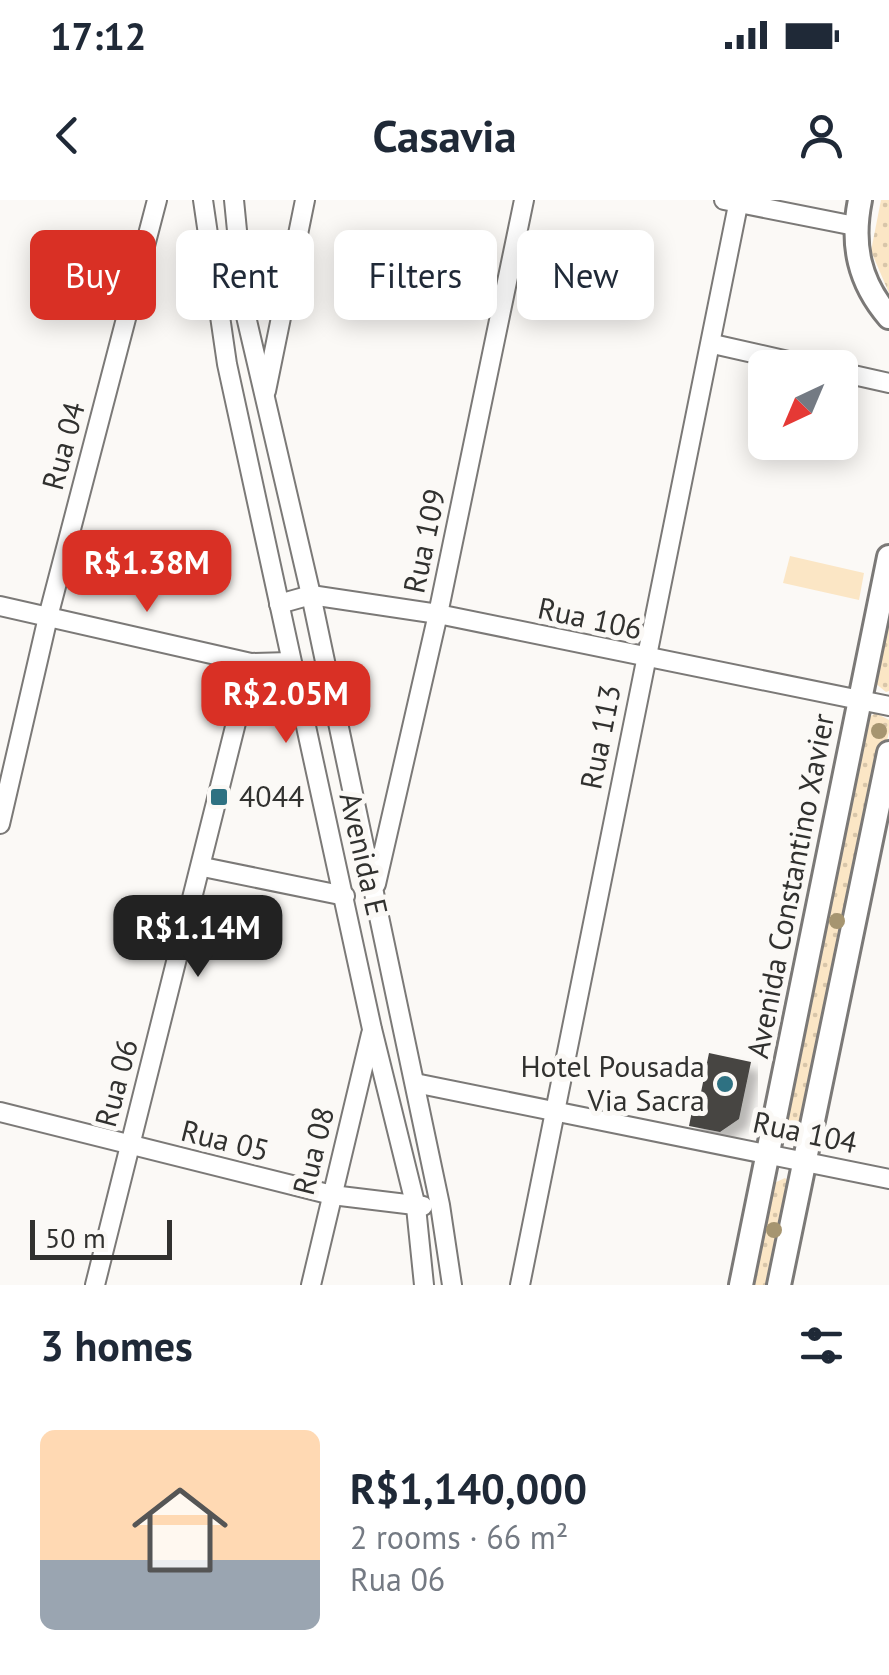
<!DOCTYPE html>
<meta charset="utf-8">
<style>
:root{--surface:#fff;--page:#f6f6f7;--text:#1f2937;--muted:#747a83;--line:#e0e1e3;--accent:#d93025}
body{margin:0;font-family:"PT Sans",sans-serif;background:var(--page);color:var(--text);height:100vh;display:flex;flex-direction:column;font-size:38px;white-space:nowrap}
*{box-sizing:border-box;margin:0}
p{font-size:32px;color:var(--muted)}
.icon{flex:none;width:55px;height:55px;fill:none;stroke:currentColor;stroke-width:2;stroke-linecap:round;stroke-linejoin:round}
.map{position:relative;height:1085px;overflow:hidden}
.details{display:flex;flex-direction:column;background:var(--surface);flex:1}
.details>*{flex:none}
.banner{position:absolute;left:30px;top:30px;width:830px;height:90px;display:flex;gap:20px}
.needle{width:65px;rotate:224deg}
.controls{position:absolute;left:748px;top:150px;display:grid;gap:20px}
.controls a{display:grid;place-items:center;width:110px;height:110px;border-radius:15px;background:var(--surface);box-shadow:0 5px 25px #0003;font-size:50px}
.scale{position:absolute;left:30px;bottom:25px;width:142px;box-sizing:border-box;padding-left:10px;border:5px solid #31312f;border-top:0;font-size:28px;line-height:35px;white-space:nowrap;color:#31312f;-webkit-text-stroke:8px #fbf9f6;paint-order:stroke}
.price{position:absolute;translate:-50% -85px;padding:0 22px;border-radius:20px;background:var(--accent);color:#fff;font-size:32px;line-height:65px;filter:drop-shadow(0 2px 5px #0008)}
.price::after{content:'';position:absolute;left:50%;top:60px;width:30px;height:22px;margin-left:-15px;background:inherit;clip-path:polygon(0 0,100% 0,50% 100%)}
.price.selected{background:#222;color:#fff}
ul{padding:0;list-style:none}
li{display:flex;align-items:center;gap:30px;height:250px;padding:0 40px}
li+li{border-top:2px solid var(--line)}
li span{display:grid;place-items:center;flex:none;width:280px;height:200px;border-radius:15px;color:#555}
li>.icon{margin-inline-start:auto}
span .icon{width:120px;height:120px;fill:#fffc;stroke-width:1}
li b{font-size:42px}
h2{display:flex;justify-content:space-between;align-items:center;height:120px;padding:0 40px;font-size:42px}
.tag{padding:0 35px;border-radius:15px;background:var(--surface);box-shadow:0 5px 25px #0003;font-size:35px;line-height:90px}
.tag.selected{background:var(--accent);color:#fff}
.status{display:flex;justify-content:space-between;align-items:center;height:70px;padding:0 50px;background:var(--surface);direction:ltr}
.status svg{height:28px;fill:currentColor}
header{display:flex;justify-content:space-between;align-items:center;height:130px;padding:0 40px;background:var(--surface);font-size:45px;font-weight:700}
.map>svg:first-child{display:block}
.green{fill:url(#green-dots)}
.pitch{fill:#fbe6c5}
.building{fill:#464442;filter:url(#shadow)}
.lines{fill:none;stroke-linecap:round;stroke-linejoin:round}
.minor-casing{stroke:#7b7977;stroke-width:22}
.tertiary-casing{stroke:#7b7977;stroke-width:28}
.minor{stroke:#fff;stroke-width:18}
.tertiary{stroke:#fff;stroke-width:22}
.tree{fill:#a69570}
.poi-dot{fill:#2e7182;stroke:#fbf9f6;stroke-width:4}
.labels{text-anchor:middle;stroke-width:10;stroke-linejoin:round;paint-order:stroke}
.street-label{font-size:30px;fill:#31312f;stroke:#fbf9f6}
.poi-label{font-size:30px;fill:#31312f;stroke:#fbf9f6;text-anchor:start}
</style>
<div class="status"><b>17:12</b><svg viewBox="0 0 49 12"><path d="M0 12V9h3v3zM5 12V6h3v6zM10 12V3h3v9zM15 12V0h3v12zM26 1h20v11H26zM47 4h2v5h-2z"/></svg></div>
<header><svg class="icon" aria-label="back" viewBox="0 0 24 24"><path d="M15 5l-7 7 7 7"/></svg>Casavia<svg class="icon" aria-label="person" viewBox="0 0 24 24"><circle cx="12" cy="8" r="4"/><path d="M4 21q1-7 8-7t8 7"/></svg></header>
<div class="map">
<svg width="889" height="1085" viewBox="0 0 889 1085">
<defs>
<pattern id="green-dots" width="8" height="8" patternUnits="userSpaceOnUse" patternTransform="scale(2.5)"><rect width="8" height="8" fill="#fbe6c5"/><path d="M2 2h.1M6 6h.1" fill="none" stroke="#d8c6aa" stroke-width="1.8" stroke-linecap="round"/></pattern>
<filter id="shadow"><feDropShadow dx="9" dy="9" stdDeviation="5" flood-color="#0004"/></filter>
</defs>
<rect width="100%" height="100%" fill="#fbf9f6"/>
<!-- green -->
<g class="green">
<path d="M881,0H889V93L871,51Z"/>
<path d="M889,413V491L886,492L875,483Z"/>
<path d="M876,513L889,520V532L805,925L791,935L783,928L793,874L869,517Z"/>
<path d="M785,978L793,985L772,1085H751L772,984Z"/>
</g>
<!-- pitch -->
<path class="pitch" d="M790,356L864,373L859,400L783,383Z"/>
<!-- building -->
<path class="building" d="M709,853L751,862L739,919L720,932L689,926L693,906L698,907Z"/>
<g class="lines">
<!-- minor casing -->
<g class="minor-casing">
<g id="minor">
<path d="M203,0L227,164L372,829L416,1007L424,1085"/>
<path d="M234,0L245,112L311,395L440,1005L452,1085"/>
<path d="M724,0L855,26"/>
<path d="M713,144L819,168"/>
<path d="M840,172L889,183"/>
<path d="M266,191L305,0"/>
<path d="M279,404L311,395L438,414L889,506"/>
<path d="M0,406L251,463L290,462"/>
<path d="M0,624L48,417L157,0"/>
<path d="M203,667L345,696"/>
<path d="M376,684L438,414L524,0"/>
<path d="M415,883L889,979"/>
<path d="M0,912L332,995L423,1006"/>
<path d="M95,1085L251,463"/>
<path d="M311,1085L371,834"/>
<path d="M520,1085L739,0"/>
</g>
</g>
<!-- tertiary casing -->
<g class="tertiary-casing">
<g id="tertiary">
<path d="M860,0C851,45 859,82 889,117"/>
<path d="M741,1085L889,357"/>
<path d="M779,1085L889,553"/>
</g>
</g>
<!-- minor -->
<use href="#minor" class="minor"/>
<!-- tertiary -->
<use href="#tertiary" class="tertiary"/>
</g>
<!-- trees -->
<g class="tree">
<circle cx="879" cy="531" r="8"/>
<circle cx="837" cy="721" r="8"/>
<circle cx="774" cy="1030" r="8"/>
</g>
<!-- markers -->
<g class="poi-dot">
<rect x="209" y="587" width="20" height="20" rx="5"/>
<circle cx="725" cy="884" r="10"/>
</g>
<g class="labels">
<!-- street labels -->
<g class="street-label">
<text transform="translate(64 246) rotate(-75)" y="10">Rua 04</text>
<text transform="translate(425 341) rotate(-78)" y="10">Rua 109</text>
<text transform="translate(590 419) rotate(12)" y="10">Rua 106</text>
<text transform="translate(601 537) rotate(-79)" y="10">Rua 113</text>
<text transform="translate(363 654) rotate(77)" y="10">Avenida E</text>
<text transform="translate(791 686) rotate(-79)" y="10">Avenida Constantino Xavier</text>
<text transform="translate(117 883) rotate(-75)" y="10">Rua 06</text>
<text transform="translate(805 933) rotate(12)" y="10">Rua 104</text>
<text transform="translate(225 941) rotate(14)" y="10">Rua 05</text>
<text transform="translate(314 951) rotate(-76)" y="10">Rua 08</text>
</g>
<!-- poi labels -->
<g class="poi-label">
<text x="239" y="607">4044</text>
<text x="705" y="877" text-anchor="end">Hotel Pousada<tspan x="705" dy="34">Via Sacra</tspan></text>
</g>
</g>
</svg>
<div class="controls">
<a><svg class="needle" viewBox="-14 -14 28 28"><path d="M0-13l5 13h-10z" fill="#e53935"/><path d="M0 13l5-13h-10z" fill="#747a83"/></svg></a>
</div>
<div class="scale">50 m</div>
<b class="price" style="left:147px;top:415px">R$1.38M</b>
<b class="price" style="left:286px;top:546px">R$2.05M</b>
<b class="price selected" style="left:198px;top:780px">R$1.14M</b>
<div class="banner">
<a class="tag selected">Buy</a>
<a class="tag">Rent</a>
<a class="tag">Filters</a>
<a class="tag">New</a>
</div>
</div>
<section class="details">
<h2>3 homes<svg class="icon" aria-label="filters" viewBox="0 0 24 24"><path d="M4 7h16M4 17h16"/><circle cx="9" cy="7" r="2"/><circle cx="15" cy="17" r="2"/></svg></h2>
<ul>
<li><span style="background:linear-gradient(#ffd9b3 65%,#9aa5b1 0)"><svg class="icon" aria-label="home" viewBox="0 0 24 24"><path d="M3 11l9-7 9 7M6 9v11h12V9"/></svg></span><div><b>R$1,140,000</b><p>2 rooms · 66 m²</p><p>Rua 06</p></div></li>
</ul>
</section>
